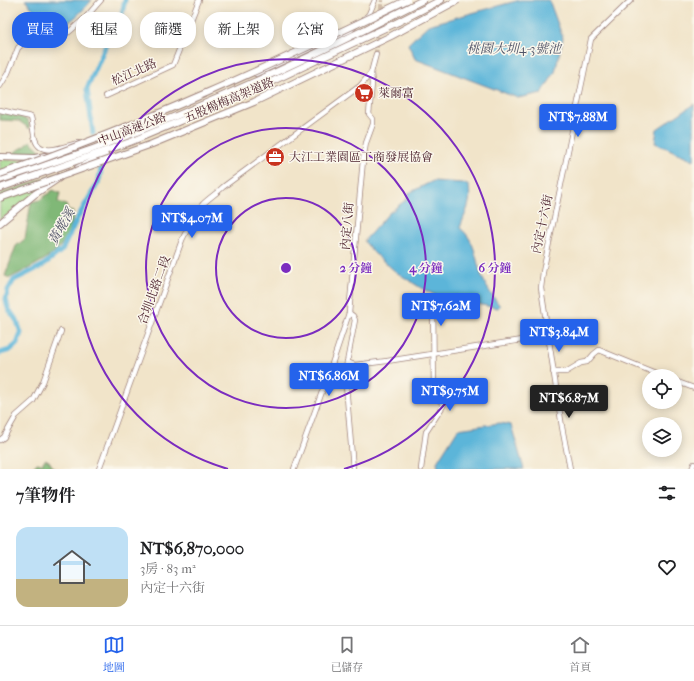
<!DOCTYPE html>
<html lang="zh-TW">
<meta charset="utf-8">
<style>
:root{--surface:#fff;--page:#f6f6f6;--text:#202124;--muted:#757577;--line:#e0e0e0;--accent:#2563eb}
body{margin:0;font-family:"IM FELL French Canon","Noto Serif TC",serif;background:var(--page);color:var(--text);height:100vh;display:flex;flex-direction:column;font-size:15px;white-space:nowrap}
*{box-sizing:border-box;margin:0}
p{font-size:13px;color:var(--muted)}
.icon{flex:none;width:22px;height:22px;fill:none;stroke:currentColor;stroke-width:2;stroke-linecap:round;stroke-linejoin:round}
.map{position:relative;height:469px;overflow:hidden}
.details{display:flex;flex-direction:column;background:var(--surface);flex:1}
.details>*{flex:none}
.banner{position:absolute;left:12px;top:12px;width:400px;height:36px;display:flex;gap:8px}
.buttons{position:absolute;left:642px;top:369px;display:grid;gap:8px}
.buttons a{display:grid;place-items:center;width:40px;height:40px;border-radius:50%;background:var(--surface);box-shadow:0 2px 10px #0003;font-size:20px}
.price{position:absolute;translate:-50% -34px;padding:0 9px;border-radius:4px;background:var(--accent);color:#fff;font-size:13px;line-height:26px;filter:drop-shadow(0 1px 2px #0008)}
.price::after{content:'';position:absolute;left:50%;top:24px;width:12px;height:9px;margin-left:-6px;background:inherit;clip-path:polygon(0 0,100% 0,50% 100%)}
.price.on{background:#222;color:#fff}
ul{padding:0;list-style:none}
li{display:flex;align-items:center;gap:12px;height:100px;padding:0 16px}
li+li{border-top:1px solid var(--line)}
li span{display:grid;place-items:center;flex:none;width:112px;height:80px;border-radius:12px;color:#555}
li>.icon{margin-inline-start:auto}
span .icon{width:48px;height:48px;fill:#fffc;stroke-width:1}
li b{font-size:17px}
h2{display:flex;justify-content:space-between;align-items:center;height:48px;padding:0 16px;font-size:17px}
.pill{padding:0 14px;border-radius:16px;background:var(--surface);box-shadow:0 2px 10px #0003;font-size:14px;line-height:36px}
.pill.on{background:var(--accent);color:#fff}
.tab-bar{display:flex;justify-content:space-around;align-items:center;height:56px;border-top:1px solid var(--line);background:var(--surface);font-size:11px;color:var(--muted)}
.tab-bar a{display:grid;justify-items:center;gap:2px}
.tab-bar .on{color:var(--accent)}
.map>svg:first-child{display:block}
.green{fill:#a0d88b;stroke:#757c5b}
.forest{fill:#80b877;stroke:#656c51}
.water{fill:#5bb5d9;stroke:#526a82}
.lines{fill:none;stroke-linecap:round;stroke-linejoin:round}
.river{stroke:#5bb5d9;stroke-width:5}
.minor-tunnel{stroke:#d0bda9;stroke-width:4.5;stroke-dasharray:4.5 2;stroke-linecap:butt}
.minor-casing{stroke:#9e827a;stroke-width:6}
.highway-casing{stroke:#9e827a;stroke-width:8}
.minor{stroke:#fff;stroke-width:4.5}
.highway{stroke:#fff;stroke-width:6}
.highway-bridge-casing{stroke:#9e827a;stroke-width:8;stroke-linecap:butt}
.highway-bridge{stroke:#fff;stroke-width:6}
.ring{fill:none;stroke:#7b2cbf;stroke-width:2}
.labels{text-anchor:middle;stroke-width:3;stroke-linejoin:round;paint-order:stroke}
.street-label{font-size:12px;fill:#4a1f2b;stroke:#fbf7ec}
.poi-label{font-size:12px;fill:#4a1f2b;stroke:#fbf7ec;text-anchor:start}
.water-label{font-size:13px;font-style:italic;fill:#505468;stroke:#fbf7ec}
.centre{fill:#7b2cbf;stroke:#fbf7ec;stroke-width:2}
.ring-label{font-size:12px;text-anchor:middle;font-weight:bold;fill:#7b2cbf;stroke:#fbf7ec;stroke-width:3;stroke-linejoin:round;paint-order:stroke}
</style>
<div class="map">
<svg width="694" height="469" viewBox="0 0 694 469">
<rect width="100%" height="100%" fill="#fbf7ec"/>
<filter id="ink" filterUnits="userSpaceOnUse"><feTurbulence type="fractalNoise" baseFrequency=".025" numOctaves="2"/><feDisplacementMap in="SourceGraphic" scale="8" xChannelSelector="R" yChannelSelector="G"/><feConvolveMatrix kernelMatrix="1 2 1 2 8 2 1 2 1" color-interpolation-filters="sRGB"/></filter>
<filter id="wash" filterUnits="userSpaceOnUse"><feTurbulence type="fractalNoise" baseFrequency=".012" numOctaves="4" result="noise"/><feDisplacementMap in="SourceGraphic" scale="16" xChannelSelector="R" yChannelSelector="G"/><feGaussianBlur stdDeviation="0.9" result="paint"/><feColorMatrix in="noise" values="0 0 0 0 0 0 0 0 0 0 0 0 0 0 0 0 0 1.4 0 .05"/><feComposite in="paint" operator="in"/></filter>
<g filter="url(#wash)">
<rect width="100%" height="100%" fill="#f1e4c9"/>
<!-- green -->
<g class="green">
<path d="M0,160H32L0,172Z"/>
<path d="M68,170V171L0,220V194Z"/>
</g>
<!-- forest -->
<g class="forest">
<path d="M0,112L17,116L28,120L30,129L19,121L0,120Z"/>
<path d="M30,141L42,152L31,156L12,155C17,148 24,150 30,141Z"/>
<path d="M53,190L60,193L58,202L66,205L68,210L73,212C72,251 40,262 10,278L5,276L16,246L25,239L31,202L40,200Z"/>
<path d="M45,459L49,461L54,469H32L37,463L42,464Z"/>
</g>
<!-- water -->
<g class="water">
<path d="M25,0H92C62,34 54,34 25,0Z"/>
<path d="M520,0H549L563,38L555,72L542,93L518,98L415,59L408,44L428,25Z"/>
<path d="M694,104V160L655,143L657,129Z"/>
<path d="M433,181L463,183L469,186C472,205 465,212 460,228C477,241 475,262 483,279C487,289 494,298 500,306L498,308L439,297L421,288L396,272L374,253L364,241L389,213L407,199L409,193Z"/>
<path d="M500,423L511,425L524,469H438L437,462L458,429Z"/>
</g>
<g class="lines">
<!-- river -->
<g class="river">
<path d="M93,133L87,89L109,38L119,27L125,0"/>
<path d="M0,353L10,350L17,344L21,333L17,321L8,308L6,299L8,290L14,280L42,266L62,250L78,217L99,181L101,168"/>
</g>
</g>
</g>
<g filter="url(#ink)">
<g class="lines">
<!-- minor-tunnel -->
<path class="minor-tunnel" d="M376,54L382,0"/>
<!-- minor casing -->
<g class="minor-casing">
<g id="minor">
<path d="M364,19L369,14L375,0"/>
<path d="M256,74L351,30L355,26"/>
<path d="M0,86L8,73L18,48L39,28L41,27L51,35L69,32L86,17L101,0"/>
<path d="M106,96L173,65L199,0"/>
<path d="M0,110L31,117C33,125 33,132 35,139C40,158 65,146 78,143"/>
<path d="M349,313L353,316L355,320L345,373L353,469"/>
<path d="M347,362L355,365L387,361L548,336"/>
<path d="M553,372H566L581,363L587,362L594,354L599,350L663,376"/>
<path d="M675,381L694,388"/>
<path d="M0,440L4,437L16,416L33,401L43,382L61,331"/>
<path d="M99,469L182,240C188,228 194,215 203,204C209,198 217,193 223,187L360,86L371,73L376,54"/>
<path d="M294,469L331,367L349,313L363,160L366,143L373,124V119L369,114L372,84L371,73"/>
<path d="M421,469L426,432L443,406L444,404L434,396L433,301"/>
<path d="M570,469L562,427L541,288L543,272L591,39L631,0"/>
<path d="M692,469L694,464"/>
</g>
</g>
<!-- highway casing -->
<g class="highway-casing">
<g id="highway">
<path d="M395,14L423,0"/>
<path d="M398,22L441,0"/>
<path d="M0,157L35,158L45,156"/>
<path d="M78,168L105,155"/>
<path d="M0,180C32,169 65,159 98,147C188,113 277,73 364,30"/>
<path d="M0,188L130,142L256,89L366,37"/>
<path d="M0,223L35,194L59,178"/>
</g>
</g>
<!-- minor -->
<use href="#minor" class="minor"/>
<!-- highway -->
<use href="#highway" class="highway"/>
<!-- highway-bridge casing -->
<g class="highway-bridge-casing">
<g id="highway-bridge">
<path d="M364,30L395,14"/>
<path d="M366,37L398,22"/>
<path d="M0,174C140,126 274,64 407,0"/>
<path d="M0,198L152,144L254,102L391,36L458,0"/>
</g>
</g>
<!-- highway-bridge -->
<use href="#highway-bridge" class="highway-bridge"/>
</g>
</g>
<!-- distance rings -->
<g class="ring">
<circle cx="286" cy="268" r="70"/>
<circle cx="286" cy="268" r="140"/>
<path d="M228 469A209 209 0 1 1 344 469"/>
</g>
<!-- icons -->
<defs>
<g id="supermarket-disc" transform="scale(1)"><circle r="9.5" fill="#c8321e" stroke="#fbf7ec"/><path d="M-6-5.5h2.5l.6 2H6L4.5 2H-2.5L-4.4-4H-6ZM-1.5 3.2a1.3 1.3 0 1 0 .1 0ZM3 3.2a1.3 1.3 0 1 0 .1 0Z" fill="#fff"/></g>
<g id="office-disc" transform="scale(1)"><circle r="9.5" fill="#c8321e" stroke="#fbf7ec"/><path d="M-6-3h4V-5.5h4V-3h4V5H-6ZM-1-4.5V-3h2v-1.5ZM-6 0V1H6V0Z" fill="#fff"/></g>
</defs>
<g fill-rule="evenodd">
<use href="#supermarket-disc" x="364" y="93"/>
<use href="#office-disc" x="275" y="157"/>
</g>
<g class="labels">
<!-- street labels -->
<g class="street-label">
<text transform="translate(134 72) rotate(-24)" y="4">松江北路</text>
<text transform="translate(229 100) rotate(-23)" y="4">五股楊梅高架道路</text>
<text transform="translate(132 129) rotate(-21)" y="4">中山高速公路</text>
<text transform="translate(542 224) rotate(-78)" y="4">內定十六街</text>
<text transform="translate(347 226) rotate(-85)" y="4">內定八街</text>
<text transform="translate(154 290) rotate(-70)" y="4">合圳北路二段</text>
</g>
<!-- poi labels -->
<g class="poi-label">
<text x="378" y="97">萊爾富</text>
<text x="289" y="161">大江工業園區工商發展協會</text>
</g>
<!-- water labels -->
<g class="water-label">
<text x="514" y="53">桃園大圳4-3號池</text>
<text transform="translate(61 226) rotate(-60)" y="5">黃墘溪</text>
</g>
</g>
<circle cx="286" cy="268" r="6" class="centre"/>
<g class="ring-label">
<text x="356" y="272">2 分鐘</text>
<text x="426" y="272">4 分鐘</text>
<text x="495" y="272">6 分鐘</text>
</g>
</svg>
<div class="buttons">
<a><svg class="icon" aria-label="locate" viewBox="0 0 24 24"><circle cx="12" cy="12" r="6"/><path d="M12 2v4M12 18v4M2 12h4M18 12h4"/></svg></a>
<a><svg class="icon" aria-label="layers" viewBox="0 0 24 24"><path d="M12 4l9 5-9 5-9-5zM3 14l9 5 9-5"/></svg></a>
</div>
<b class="price" style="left:578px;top:138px">NT$7.88M</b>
<b class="price" style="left:192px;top:239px">NT$4.07M</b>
<b class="price" style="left:441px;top:327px">NT$7.62M</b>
<b class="price" style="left:559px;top:353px">NT$3.84M</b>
<b class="price" style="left:329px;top:397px">NT$6.86M</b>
<b class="price" style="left:450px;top:412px">NT$9.75M</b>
<b class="price on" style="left:569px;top:419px">NT$6.87M</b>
<div class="banner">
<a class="pill on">買屋</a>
<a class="pill">租屋</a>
<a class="pill">篩選</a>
<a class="pill">新上架</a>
<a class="pill">公寓</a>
</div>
</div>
<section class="details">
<h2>7筆物件<svg class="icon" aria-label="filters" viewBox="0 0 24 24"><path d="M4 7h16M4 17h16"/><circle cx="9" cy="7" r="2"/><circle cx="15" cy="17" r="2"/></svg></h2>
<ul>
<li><span style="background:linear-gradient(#bfe0f5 65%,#c2b280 0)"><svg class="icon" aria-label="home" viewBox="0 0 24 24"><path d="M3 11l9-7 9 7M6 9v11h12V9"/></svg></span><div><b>NT$6,870,000</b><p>3房 · 83 m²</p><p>內定十六街</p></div><svg class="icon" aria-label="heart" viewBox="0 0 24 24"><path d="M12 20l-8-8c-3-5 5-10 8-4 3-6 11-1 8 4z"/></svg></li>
</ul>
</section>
<nav class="tab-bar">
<a class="on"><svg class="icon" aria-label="map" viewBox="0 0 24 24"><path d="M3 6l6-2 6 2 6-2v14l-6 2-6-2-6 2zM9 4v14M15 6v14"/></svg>地圖</a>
<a><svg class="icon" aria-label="saved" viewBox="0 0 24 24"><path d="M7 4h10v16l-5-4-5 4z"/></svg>已儲存</a>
<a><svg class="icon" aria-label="home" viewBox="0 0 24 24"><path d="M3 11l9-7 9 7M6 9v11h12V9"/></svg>首頁</a>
</nav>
